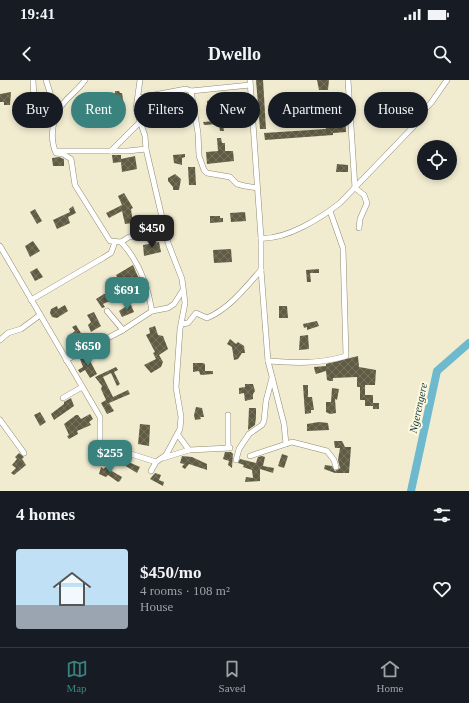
<!DOCTYPE html>
<meta charset="utf-8">
<style>
:root{--surface:#171b24;--page:#242831;--text:#f1f3f6;--muted:#9ea1a6;--line:#363941;--accent:#3a827e}
body{margin:0;font-family:Georgia,serif;background:var(--page);color:var(--text);height:100vh;display:flex;flex-direction:column;font-size:15px;white-space:nowrap}
*{box-sizing:border-box;margin:0}
p{font-size:13px;color:var(--muted)}
.icon{flex:none;width:22px;height:22px;fill:none;stroke:currentColor;stroke-width:2;stroke-linecap:round;stroke-linejoin:round}
.map{position:relative;height:411px;overflow:hidden}
.details{display:flex;flex-direction:column;background:var(--surface);flex:1}
.details>*{flex:none}
.banner{position:absolute;left:12px;top:12px;width:445px;height:36px;display:flex;gap:8px}
.buttons{position:absolute;left:417px;top:60px;display:grid;gap:8px}
.buttons a{display:grid;place-items:center;width:40px;height:40px;border-radius:50%;background:var(--surface);box-shadow:0 2px 6px #0003;font-size:20px}
.price{position:absolute;translate:-50% -34px;padding:0 9px;border-radius:8px;background:var(--accent);color:#fff;font-size:13px;line-height:26px;filter:drop-shadow(0 1px 2px #0008)}
.price::after{content:'';position:absolute;left:50%;top:24px;width:12px;height:9px;margin-left:-6px;background:inherit;clip-path:polygon(0 0,100% 0,50% 100%)}
.price.selected{background:#222;color:#fff}
ul{padding:0;list-style:none}
li{display:flex;align-items:center;gap:12px;height:100px;padding:0 16px}
li+li{border-top:1px solid var(--line)}
li span{display:grid;place-items:center;flex:none;width:112px;height:80px;border-radius:4px;color:#555}
li>.icon{margin-inline-start:auto}
span .icon{width:48px;height:48px;fill:#fffc;stroke-width:1}
li b{font-size:17px}
h2{display:flex;justify-content:space-between;align-items:center;height:48px;padding:0 16px;font-size:17px}
.pill{padding:0 14px;border-radius:18px;background:var(--surface);box-shadow:0 2px 6px #0003;font-size:14px;line-height:36px}
.pill.selected{background:var(--accent);color:#fff}
.status{display:flex;justify-content:space-between;align-items:center;height:28px;padding:0 20px;background:var(--surface);direction:ltr}
.status svg{height:11px;fill:currentColor}
header{display:flex;justify-content:space-between;align-items:center;height:52px;padding:0 16px;background:var(--surface);font-size:18px;font-weight:800}
.tab-bar{display:flex;justify-content:space-around;align-items:center;height:56px;border-top:1px solid var(--line);background:var(--surface);font-size:11px;color:var(--muted)}
.tab-bar a{display:grid;justify-items:center;gap:2px}
.tab-bar .selected{color:var(--accent)}
.map>svg:first-child{display:block}
.lines{fill:none;stroke-linecap:round;stroke-linejoin:round}
.river{stroke:#6fb9cf;stroke-width:8}
.building{fill:url(#building-cross-hatch)}
.minor-casing{stroke:#908b72;stroke-width:6}
.minor{stroke:#fff;stroke-width:5}
.labels{text-anchor:middle;stroke-width:4;stroke-linejoin:round;paint-order:stroke}
.water-label{font-size:11px;font-style:italic;fill:#1e414b;stroke:#fef9dd}
</style>
<div class="status"><b>19:41</b><svg viewBox="0 0 49 12"><path d="M0 12V9h3v3zM5 12V6h3v6zM10 12V3h3v9zM15 12V0h3v12zM26 1h20v11H26zM47 4h2v5h-2z"/></svg></div>
<header><svg class="icon" aria-label="back" viewBox="0 0 24 24"><path d="M15 5l-7 7 7 7"/></svg>Dwello<svg class="icon" aria-label="search" viewBox="0 0 24 24"><circle cx="10" cy="10" r="6"/><path d="M15 15l6 6"/></svg></header>
<div class="map">
<svg width="469" height="411" viewBox="0 0 469 411">
<defs>
<pattern id="building-cross-hatch" width="8" height="8" patternUnits="userSpaceOnUse"><rect width="8" height="8" fill="#605b43"/><path d="M0 0l8 8M0 8l8-8" fill="none" stroke="#777360"/></pattern>
</defs>
<rect width="100%" height="100%" fill="#f1ecd0"/>
<g class="lines">
<!-- river -->
<path class="river" d="M411,411L437,291L469,263"/>
</g>
<!-- building -->
<g class="building">
<path d="M256,0H263L266,49H260Z"/>
<path d="M317,0H329L328,10H319Z"/>
<path d="M115,11H119L120,13H122L124,26L113,27V24L115,23Z"/>
<path d="M11,12L10,25H4V22H0V14Z"/>
<path d="M38,17H43V23L39,31H23V34H18L17,24H31V21L36,22Z"/>
<path d="M344,18L346,52L333,53V55L265,60L264,53L326,49L324,29H337L336,19Z"/>
<path d="M227,19V26H222L223,36L236,35L237,43L223,44L224,51H220L219,44L204,45L203,42L215,41L214,32H208L207,21L211,20V23Z"/>
<path d="M217,58H221L222,63H225V71H233L234,81L207,84L206,72L218,71Z"/>
<path d="M185,74V77L182,78V85L174,83L173,75Z"/>
<path d="M112,75H121V79L135,76L137,89L122,92L121,82L113,83Z"/>
<path d="M59,77L64,79V86H53L52,78Z"/>
<path d="M337,84L348,85V92H336Z"/>
<path d="M188,87H195L196,105H189Z"/>
<path d="M175,94L181,99L179,110H173V107L168,101V98Z"/>
<path d="M124,113L133,128L131,129L133,143L125,144L122,131L109,138L106,133L122,125L118,116Z"/>
<path d="M73,126L76,133L68,137L70,143L57,149L53,140L70,132L69,129Z"/>
<path d="M35,129L42,141L37,144L30,132Z"/>
<path d="M245,132L246,141L231,142L230,133Z"/>
<path d="M210,136H220V138H223V142L210,143Z"/>
<path d="M33,161L40,171L30,177L25,166Z"/>
<path d="M159,162L161,172L144,176L143,165Z"/>
<path d="M231,169L232,182L214,183L213,170Z"/>
<path d="M133,185L142,206L135,211L141,221L137,223L124,198L119,201L116,195Z"/>
<path d="M37,188L43,197L35,201L30,192Z"/>
<path d="M319,189V193H310L311,202H307L306,190Z"/>
<path d="M104,214H106L110,221L103,224L105,227L102,228L96,219Z"/>
<path d="M65,225L68,231L57,238L52,237L50,233L51,229L57,226L58,229Z"/>
<path d="M128,225H131L134,232L122,237L119,231Z"/>
<path d="M279,226H287L288,238H279Z"/>
<path d="M94,232L101,246L91,252L88,245L91,242L87,235Z"/>
<path d="M317,241L319,246L307,250V247L304,248L303,244Z"/>
<path d="M76,245L87,263L83,265L82,262L71,266L68,257L75,251L72,247Z"/>
<path d="M155,246L158,255L163,256L168,269L159,275L163,282L161,287L151,293L144,285L156,279L153,273L155,272L146,255L150,253L149,248Z"/>
<path d="M308,255L309,269L299,270L300,256Z"/>
<path d="M230,259L236,264L238,262L244,266L245,273H242L238,279L234,280L232,267L227,264Z"/>
<path d="M87,275L97,294L90,298L85,290L80,293L78,290L83,287L80,279Z"/>
<path d="M358,276L359,287L376,290L375,305H365V315H373V323H379V329H373V326H365V320H360V307H357V297L333,298V301H330L327,300L326,291L316,294L315,292L314,287L326,286V284Z"/>
<path d="M193,283H203L205,284V291H213V294L201,295L200,294L199,291L193,292Z"/>
<path d="M116,287L118,290L114,292L120,304L117,306L111,293L103,297L113,317L128,310L130,314L109,323L114,331L107,334L101,323L106,320L101,309L102,306L95,297Z"/>
<path d="M245,304H253L255,311L253,314V319L245,321L244,313L239,314V308L245,307Z"/>
<path d="M303,305H308V317H312L314,330H311V333L305,334Z"/>
<path d="M332,308L339,309L337,320L335,319L336,333L330,334L326,332V322H331Z"/>
<path d="M71,318L74,326L54,340L51,334L64,324V322Z"/>
<path d="M196,327L202,328L204,337H200L201,339L195,340L194,335Z"/>
<path d="M249,328H256V337L255,345L248,350Z"/>
<path d="M40,332L46,342L40,346L34,335Z"/>
<path d="M90,334L93,339L89,342L91,345L77,351L78,354L69,359L67,356L69,355L64,344L76,335H78L81,339Z"/>
<path d="M319,342L328,343L329,350L307,351V344Z"/>
<path d="M140,344L150,345L149,366L138,364Z"/>
<path d="M334,361H342L345,367H351L349,393H335L324,389L325,385L332,386L335,391L340,388L338,380L340,368H335Z"/>
<path d="M225,372H231L233,374L232,388L228,385L229,381L223,379Z"/>
<path d="M19,373L24,377L22,379L26,385L14,395L11,393L16,388L12,385L17,379L15,377Z"/>
<path d="M282,374L288,376L284,388L278,386Z"/>
<path d="M182,376L192,377L207,384V390L189,384L185,389L182,387L184,384L180,383Z"/>
<path d="M262,376L265,377L263,386L274,388L273,393L260,389V401L245,402L246,397L253,398L252,390L243,387L244,385L238,383L240,379L256,383L258,377Z"/>
<path d="M126,381L140,387L137,393L124,385Z"/>
<path d="M101,387L104,389L105,387L122,397L120,401L118,402L108,395L106,397L99,394Z"/>
<path d="M155,393L161,395L159,400L164,402L163,406L150,399Z"/>
</g>
<g class="lines">
<!-- minor casing -->
<g class="minor-casing">
<g id="minor">
<path d="M33,0L34,18"/>
<path d="M46,0L51,16L58,30"/>
<path d="M85,0C78,11 64,19 58,31C52,44 50,60 56,73L63,74L71,79L75,105L110,161L121,162C139,181 148,207 152,231"/>
<path d="M140,0L136,29L145,56L146,69L168,163L182,199L185,223L180,249L176,307L181,337L180,349L166,375L156,382L151,391"/>
<path d="M250,0L261,158V190L268,281L284,344L286,364"/>
<path d="M348,0L355,108L364,115L367,123L360,139L359,148"/>
<path d="M191,11L198,53L199,76L204,90L207,93L230,97L237,104L245,106L257,108"/>
<path d="M138,18L186,9L191,11L250,5"/>
<path d="M43,31L55,24"/>
<path d="M58,71H128L146,69"/>
<path d="M111,71L140,42"/>
<path d="M261,158C286,160 321,138 340,123L415,45L421,33L431,23L447,0"/>
<path d="M121,162L129,157L166,152"/>
<path d="M0,166L100,337V373L131,374L156,382"/>
<path d="M31,220L103,178L111,173L115,162"/>
<path d="M107,231L123,250"/>
<path d="M182,244L188,243L196,233L207,238C229,229 246,207 261,190"/>
<path d="M0,260L8,253L21,249L40,235"/>
<path d="M66,280L123,250L152,231L168,228L174,224L183,210"/>
<path d="M268,281C294,283 320,284 346,276L343,168L330,131"/>
<path d="M63,318L82,307"/>
<path d="M0,340L24,373"/>
<path d="M178,355L189,370L230,368L228,365V335"/>
<path d="M250,376L292,362L327,371L334,380L336,387"/>
<path d="M163,378L189,370"/>
<path d="M236,380L239,369L249,354L262,345L264,341L266,321L272,298"/>
</g>
</g>
<!-- minor -->
<use href="#minor" class="minor"/>
</g>
<g class="labels">
<!-- water labels -->
<g class="water-label">
<text transform="translate(418 328) rotate(-78)" y="4">Ngerengere</text>
</g>
</g>
</svg>
<div class="buttons">
<a><svg class="icon" aria-label="locate" viewBox="0 0 24 24"><circle cx="12" cy="12" r="6"/><path d="M12 2v4M12 18v4M2 12h4M18 12h4"/></svg></a>
</div>
<b class="price selected" style="left:152px;top:169px">$450</b>
<b class="price" style="left:127px;top:231px">$691</b>
<b class="price" style="left:88px;top:287px">$650</b>
<b class="price" style="left:110px;top:394px">$255</b>
<div class="banner">
<a class="pill">Buy</a>
<a class="pill selected">Rent</a>
<a class="pill">Filters</a>
<a class="pill">New</a>
<a class="pill">Apartment</a>
<a class="pill">House</a>
</div>
</div>
<section class="details">
<h2>4 homes<svg class="icon" aria-label="filters" viewBox="0 0 24 24"><path d="M4 7h16M4 17h16"/><circle cx="9" cy="7" r="2"/><circle cx="15" cy="17" r="2"/></svg></h2>
<ul>
<li><span style="background:linear-gradient(#bfe0f5 70%,#9aa5b1 0)"><svg class="icon" aria-label="home" viewBox="0 0 24 24"><path d="M3 11l9-7 9 7M6 9v11h12V9"/></svg></span><div><b>$450/mo</b><p>4 rooms · 108 m²</p><p>House</p></div><svg class="icon" aria-label="heart" viewBox="0 0 24 24"><path d="M12 20l-8-8c-3-5 5-10 8-4 3-6 11-1 8 4z"/></svg></li>
</ul>
</section>
<nav class="tab-bar">
<a class="selected"><svg class="icon" aria-label="map" viewBox="0 0 24 24"><path d="M3 6l6-2 6 2 6-2v14l-6 2-6-2-6 2zM9 4v14M15 6v14"/></svg>Map</a>
<a><svg class="icon" aria-label="saved" viewBox="0 0 24 24"><path d="M7 4h10v16l-5-4-5 4z"/></svg>Saved</a>
<a><svg class="icon" aria-label="home" viewBox="0 0 24 24"><path d="M3 11l9-7 9 7M6 9v11h12V9"/></svg>Home</a>
</nav>
